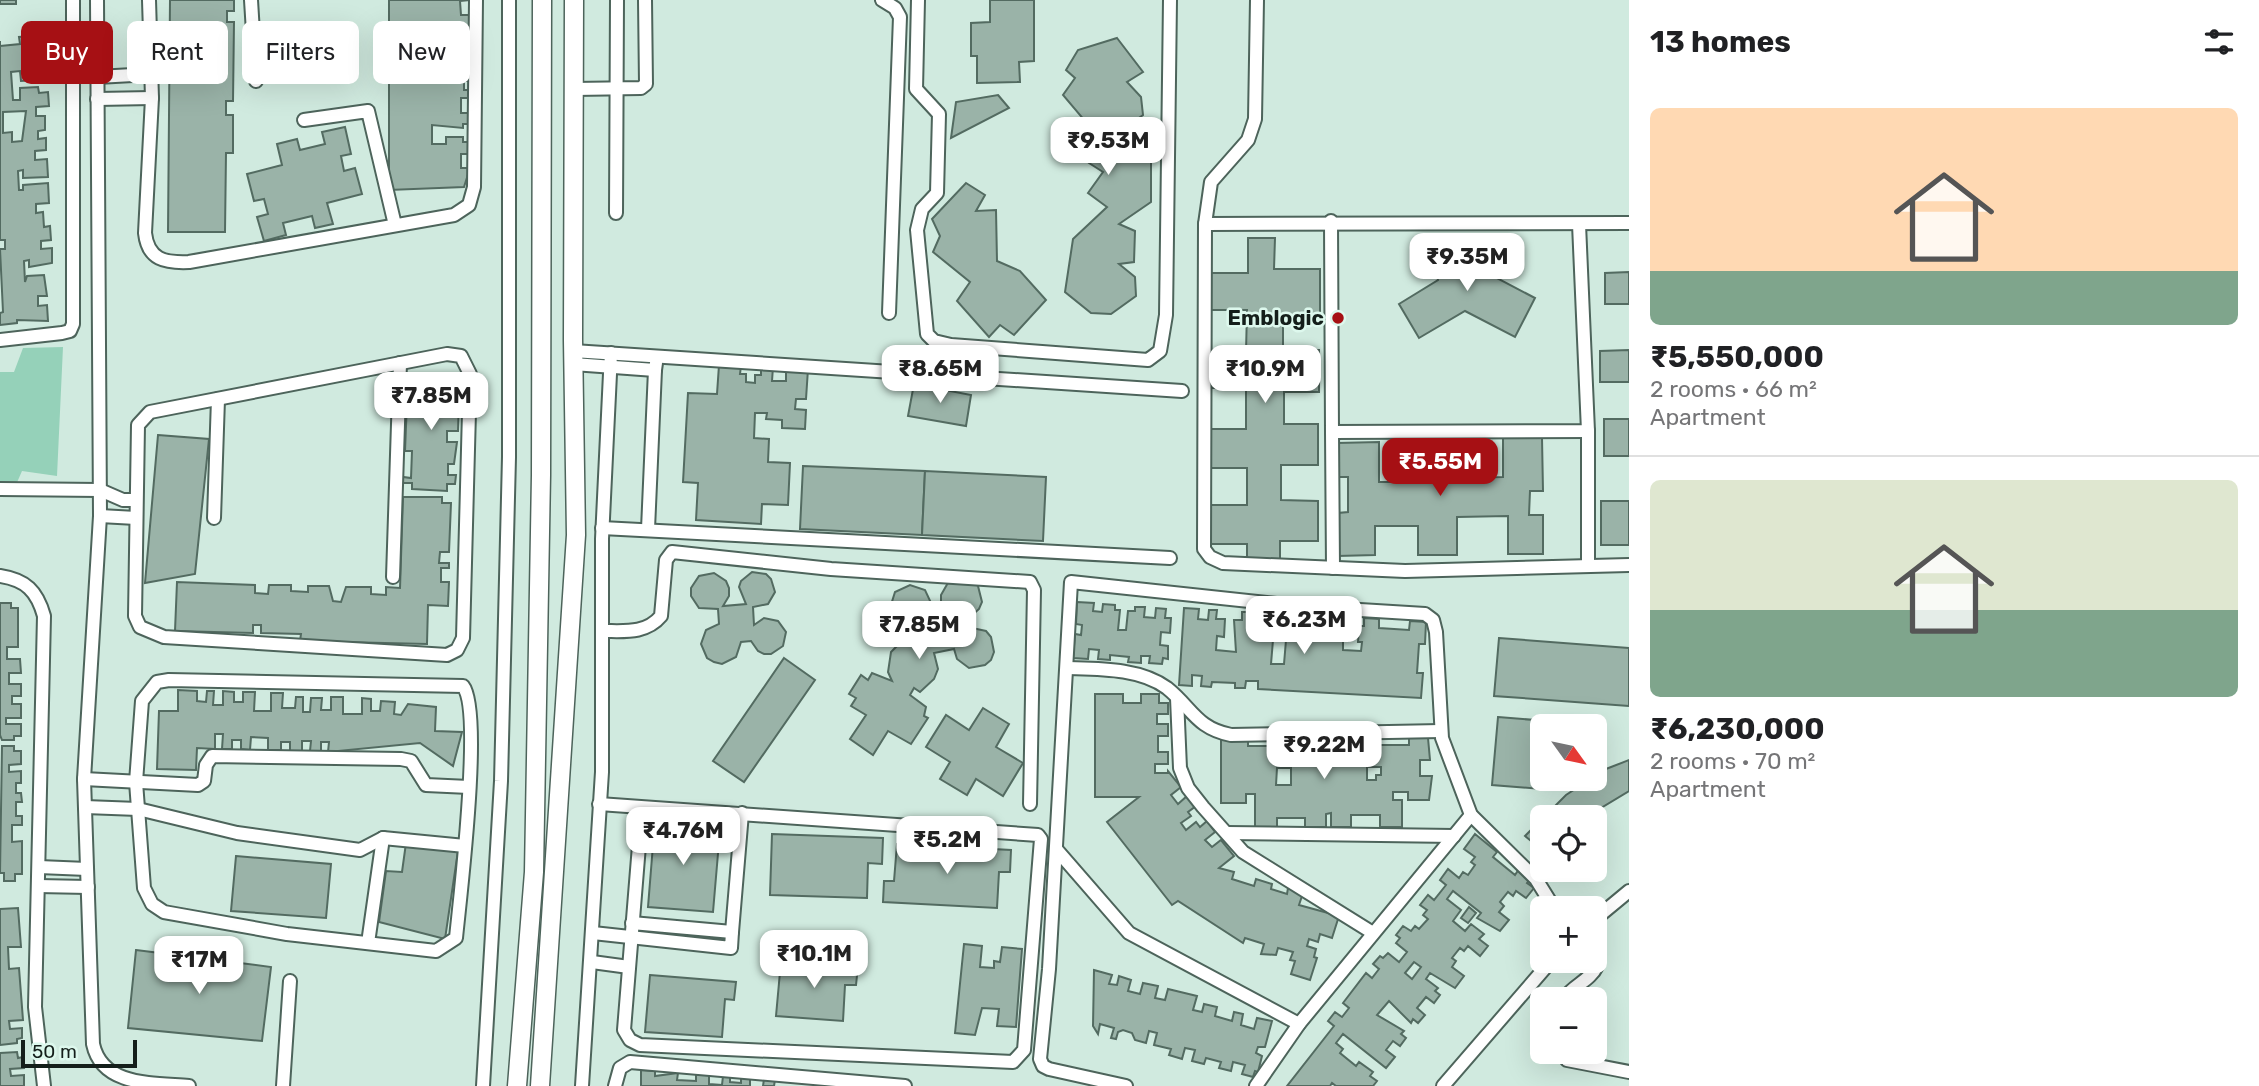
<!DOCTYPE html>
<meta charset="utf-8">
<style>
:root{--surface:#fff;--page:#f6f6f6;--text:#202124;--muted:#757577;--line:#e0e0e0;--accent:#a61014}
body{margin:0;font-family:Rubik,sans-serif;background:var(--page);color:var(--text);height:100vh;display:flex;flex-direction:column;font-size:26px;white-space:nowrap}
*{box-sizing:border-box;margin:0}
p{font-size:23px;color:var(--muted)}
.icon{flex:none;width:38px;height:38px;fill:none;stroke:currentColor;stroke-width:2;stroke-linecap:round;stroke-linejoin:round}
.map{position:relative;flex:1;overflow:hidden}
.panel{display:flex;flex-direction:column;background:var(--surface);width:630px}
.panel>*{flex:none}
.guide{position:absolute;left:21px;top:21px;width:665px;height:63px;display:flex;gap:14px}
.needle{width:46px;rotate:123deg}
.tools{position:absolute;left:1530px;top:714px;display:grid;gap:14px}
.tools a{display:grid;place-items:center;width:77px;height:77px;border-radius:10px;background:var(--surface);box-shadow:0 7px 28px #0002;font-size:35px}
.scale{position:absolute;left:21px;bottom:18px;width:116px;box-sizing:border-box;padding-left:7px;border:4px solid #141e1a;border-top:0;font-size:19px;line-height:24px;white-space:nowrap;color:#141e1a;-webkit-text-stroke:5px #ddf8ed;paint-order:stroke}
.price{position:absolute;translate:-50% -60px;padding:0 16px;border-radius:14px;background:#fff;color:#222;font-size:23px;line-height:46px;filter:drop-shadow(0 2px 4px #0008)}
.price::after{content:'';position:absolute;left:50%;top:42px;width:21px;height:16px;margin-left:-10px;background:inherit;clip-path:polygon(0 0,100% 0,50% 100%)}
.price.current{background:var(--accent);color:#fff}
ul{padding:0;list-style:none}
li{display:grid;align-content:center;gap:14px;height:371px;padding:0 21px}
li+li{border-top:2px solid var(--line)}
li span{display:grid;place-items:center;height:217px;border-radius:10px;color:#555}
li>.icon{margin-inline-start:auto}
span .icon{width:126px;height:126px;fill:#fffc;stroke-width:1}
li b{font-size:30px}
h2{display:flex;justify-content:space-between;align-items:center;height:84px;padding:0 21px;font-size:30px}
.chip{padding:0 24px;border-radius:10px;background:var(--surface);box-shadow:0 7px 28px #0002;font-size:24px;line-height:63px}
.chip.current{background:var(--accent);color:#fff}
main{display:flex;flex:1;min-height:0}
.map>svg:first-child{display:block}
.green{fill:#95d1b9}
.building{fill:#9ab3a8;stroke:#536b61;stroke-width:2;fill-rule:evenodd}
.lines{fill:none;stroke-linecap:round;stroke-linejoin:round}
.street-casing{stroke:#4d645b;stroke-width:16}
.secondary-casing{stroke:#4d645b;stroke-width:21}
.street{stroke:#fff;stroke-width:12}
.secondary{stroke:#fff;stroke-width:18}
.poi-dot{fill:#a61014;stroke:#ddf8ed;stroke-width:2.5}
.labels{text-anchor:middle;stroke-width:5;stroke-linejoin:round;paint-order:stroke}
.poi-label{font-size:21px;font-weight:bold;fill:#141e1a;stroke:#ddf8ed;text-anchor:end}
</style>
<main>
<div class="map">
<svg width="1629" height="1086" viewBox="0 0 1629 1086">
<rect width="100%" height="100%" fill="#d0eadf"/>
<!-- green -->
<path class="green" d="M63,347L57,476L22,471L15,487L0,486V372H14L23,348Z"/>
<!-- building -->
<g class="building">
<rect x="0" y="0" width="16" height="4"/>
<path d="M170,0H234V11H227V22H234L233,101H226V115H233V153H226L225,232H168ZM192,56H209V66H192Z"/>
<path d="M389,0H470L460,1L461,15H470V27H462V42H470V56H461V69H470V81H464V90H470V98H461V113H470V124H463V128L432,125V144H446V137H463V142H470V154H461V168H470L464,187L389,190Z"/>
<path d="M990,0H1034V61L1019,62L1020,82L977,83V56H971V23L990,22Z"/>
<path d="M45,35L46,53L34,54L35,63H47V75L38,76V80L21,81L20,71L11,72L13,100H20V88L38,87L39,93L48,92L49,106L36,107V116H45V130L38,131V139L46,138V150L35,151V160L47,159L48,177L23,178V170L18,171L19,190H23V185L48,183L49,203L36,204V213L43,212L44,227L50,226L51,240L41,241V249L52,248V263L29,267V260L24,261L25,282L27,276L44,275L47,296H38V306L47,305L48,321L17,320V323L0,325V313L3,312L0,249H5V240H0V41V46L20,44L19,37ZM26,111L22,141L12,142V132L3,133V112Z"/>
<path d="M1117,38L1143,72L1127,82L1141,97L1143,115L1125,128L1131,155L1144,149L1151,155V202L1119,224L1135,231L1134,262L1119,264L1135,277L1136,296L1111,314L1091,313L1065,292L1073,239L1107,207L1088,193L1103,172L1089,163L1102,141L1063,95L1075,78L1066,70L1078,50Z"/>
<path d="M998,95L1009,108L951,138L956,102Z"/>
<path d="M345,127L351,154L341,156L344,171L355,168L362,194L327,203L333,224L315,228L312,216L283,223L286,235L264,241L257,217L268,214L264,199L254,201L247,174L282,165L277,144L297,139L300,150L325,144L322,132Z"/>
<path d="M966,183L985,195L976,211L996,210L997,261L1020,271L1046,300L1014,335L1000,325L989,337L957,301L970,282L933,252L940,236L932,219Z"/>
<path d="M1248,238H1275L1274,269H1320V316L1283,315V350H1319V392H1284V424H1318V465H1281V500L1318,501V541H1280V564H1247V544H1209V505H1247V468H1209L1210,429H1246V388H1210V352H1246L1247,310H1210V273H1248Z"/>
<path d="M1430,246H1459V254H1473V246H1496L1491,275L1535,298L1515,337L1465,311L1419,338L1399,304L1438,280Z"/>
<path d="M1629,272V304H1605V273Z"/>
<path d="M1629,350V382H1600V351Z"/>
<path d="M719,365L741,366L740,374H746V382L755,383V375H761V367H773L772,381H786V368L808,369L806,399H796L795,409L806,410L805,429L782,428V420L766,419L767,413H755L754,438L769,439L768,462L790,463L788,505L762,504L761,524L696,520L698,483L683,482L688,393L717,394Z"/>
<path d="M408,377H424V382L434,383V378H454L453,399H459L458,431H447V442H457L454,464H448V475H456L455,484H447V491L412,489V483H403V477L411,478L412,451H405Z"/>
<path d="M914,384L971,395L966,426L908,416Z"/>
<rect x="1604" y="419" width="25" height="37"/>
<path d="M158,435L209,439L195,574L145,583Z"/>
<path d="M1503,438H1542L1543,491H1530L1529,515H1543V554H1508V516L1457,517V555H1418V526H1375V555L1338,556V513L1348,512V477H1338L1337,443L1379,442V482H1422V446L1456,445V478L1503,477Z"/>
<path d="M803,466L925,471L922,535L800,529Z"/>
<path d="M925,471L1046,477L1043,541L922,535Z"/>
<path d="M403,497H442V503H451L449,552H440L439,563H449V568H441V582H449L448,606L428,605L427,644L300,641L301,634L261,633V625H253V633L175,631L177,582L255,585V593L268,594L269,585H291V591L308,592V586H329L333,601L341,602L346,587H371V594L386,595V587L400,588Z"/>
<rect x="1601" y="501" width="28" height="44"/>
<path d="M752,572L766,574L771,579L775,592L768,604L753,607L754,625L764,618L778,621L786,632L783,646L771,654H764L758,651L751,641L741,642L736,657L722,664L714,662L707,658L701,644L706,630L719,624L718,609L699,608L691,596V588L699,576L714,573L726,581L729,588V596L723,606L746,604L739,587L741,581Z"/>
<path d="M972,580L978,586L982,602L979,609L970,617L972,628L986,631L991,637L994,652L991,660L985,665L969,668L957,659L954,649L934,653L938,669L934,679L920,692L914,688L910,695L926,707L924,716L928,718L911,744L888,731L873,755L850,739L866,715L851,706L856,698L849,694L861,675L868,680L872,673L892,681L888,672L891,652L898,645L915,640L912,627L904,626L892,616L890,608L895,592L910,585L925,590L932,605L928,618L948,614L941,603V595L949,581Z"/>
<path d="M1077,602L1094,603L1093,611L1102,612L1103,604L1115,605V610H1120L1118,630H1126L1128,611H1135V607H1145L1144,617L1155,618L1156,608L1166,609L1165,618H1171L1170,633L1161,632L1160,645L1168,646V659L1163,658L1162,664L1149,663L1150,656H1141V663L1128,662L1129,657L1110,655V660L1098,659L1099,650L1089,649L1088,659L1073,658L1075,634L1081,635L1082,625L1076,624Z"/>
<path d="M0,603H11V608H18V647H7V659H20L21,673H9V684H21V696H12V704H21V718H6V724H21V736H14V740H2L0,735Z"/>
<path d="M1184,608L1199,609L1198,619L1208,620L1209,610H1217L1216,619H1225L1224,637L1217,636L1216,650L1236,652L1234,620H1242V612H1251V624H1264V613L1302,615L1301,625L1332,627V616L1345,617L1344,625H1349L1348,641H1343V650L1361,651L1362,642H1358L1359,626H1364V618L1379,619V628L1409,630L1410,621L1426,622L1425,644H1419L1417,673H1423L1421,698L1258,689V681H1246L1245,688H1235V683L1212,682L1211,687L1201,686L1202,676L1192,675V686L1179,685ZM1273,640H1286L1284,664H1271Z"/>
<path d="M1499,638L1629,648V706L1494,696Z"/>
<path d="M784,658L815,680L744,782L713,761Z"/>
<path d="M178,690L197,691V701L206,702L207,691H214L213,705H223V691L234,692V702H243V692H255L254,711H271V693H283L282,708H295L296,697H303V712H310L311,698H322L321,710H331V697H343V714H362V698L371,699V711H380L381,701L395,702L394,714L401,715L408,704L436,707L435,731L462,732L453,766L420,743L328,752L329,742H321V751H310L311,741H302V751H290V742H281V750H268V738L251,737L250,750L241,749V740H232V749H222L223,734H215V749L197,748L196,770L157,769L159,711H178Z"/>
<path d="M1095,694H1123V703H1141V694H1159V703H1168V714H1157V724H1168V736H1158V752H1168V764H1155V773H1168V771L1181,787L1171,795L1178,804L1187,796L1196,806L1188,812L1191,816L1181,823L1186,830L1196,822L1200,827L1207,821L1215,832L1205,840L1212,847L1221,840L1234,856L1219,868L1234,872L1232,879L1254,886L1256,879L1272,884L1271,889L1287,894L1288,888L1303,893L1299,905L1339,916L1332,938L1320,934L1318,942L1309,939L1307,946L1316,949L1314,957L1317,958L1310,980L1291,974L1295,961L1290,960L1293,952L1278,948L1276,955L1261,954L1264,944L1245,938L1243,943L1178,901L1172,905L1107,822L1139,797H1095Z"/>
<path d="M983,708L1009,724L996,747L1023,763L1003,796L976,779L967,795L940,779L950,762L926,747L946,715L969,730Z"/>
<path d="M1498,717L1547,721L1546,726H1542L1541,789L1492,785Z"/>
<path d="M1362,738H1379V745H1409V738H1428L1430,760H1420V776H1432L1429,800H1408V792H1393V800H1402V827H1380V815H1351V827H1331V813L1326,814V827H1305V818H1277V828H1255V794H1246V803H1221V739H1248V746H1275V739H1298V753H1362ZM1367,767H1381V775H1376V780H1367ZM1277,768H1291V785H1276Z"/>
<path d="M2,746H14V751H21V764L9,765V772L21,771V783H16V793H21L22,802H16V816H22V825H12V842L22,841V874H15V881H4V873H0Z"/>
<path d="M1629,760V791L1586,817H1544L1566,795L1606,769Z"/>
<path d="M1542,819V850L1525,836Z"/>
<path d="M655,820L682,822V828L720,830L713,912L648,907Z"/>
<path d="M772,834L883,838L882,864L868,863L867,898L770,895Z"/>
<path d="M1475,834L1497,852L1493,857L1515,875L1519,869L1531,878L1527,883L1534,888L1526,898L1516,891L1513,896L1508,892L1500,902L1504,906L1499,912L1509,920L1500,931L1477,918L1481,913L1453,891L1447,899L1461,910L1453,921L1465,931L1471,924L1484,934L1479,939L1488,946L1480,956L1468,946L1464,951L1460,948L1452,958L1456,961L1452,967L1464,976L1455,988L1430,973L1426,979L1438,988L1435,991L1440,995L1434,1003L1426,997L1417,1008L1425,1015L1418,1023L1413,1019L1411,1023L1389,1001L1377,1015L1404,1031L1401,1034L1406,1038L1400,1046L1393,1041L1386,1050L1395,1057L1386,1068L1343,1034L1336,1043L1343,1049L1340,1053L1356,1066L1359,1062L1373,1072L1370,1076L1377,1081L1373,1086H1336L1332,1083L1330,1086H1287L1334,1026L1328,1021L1335,1012L1342,1017L1349,1008L1343,1003L1366,973L1372,978L1379,969L1373,964L1380,956L1383,958L1388,953L1399,962L1407,952L1396,943L1400,938L1396,935L1403,926L1411,931L1415,926L1419,929L1428,919L1423,915L1427,910L1420,905L1428,895L1434,900L1446,885L1440,880L1448,869L1459,878L1463,872L1468,875L1475,865L1471,862L1475,857L1464,849ZM1414,962L1421,967L1412,979L1405,973Z"/>
<path d="M406,843L458,851L445,939L379,922L386,871L402,872Z"/>
<path d="M897,844L1011,850L1010,872H999L997,908L883,902L884,881H894Z"/>
<path d="M236,856L331,864L326,918L231,911Z"/>
<path d="M1469,907L1476,913L1468,923L1461,918Z"/>
<path d="M18,908L21,947H8L9,969L19,968L23,1020L9,1021L10,1029L22,1028V1038L17,1039V1043L0,1045V909Z"/>
<path d="M964,944L982,946L980,967L994,968V961L1000,962L1002,947L1022,949L1016,1027L997,1026L999,1009L982,1008L975,1035L955,1033Z"/>
<path d="M136,950L271,967L262,1041L128,1028Z"/>
<path d="M781,961L858,966L856,985H845L843,1021L776,1016Z"/>
<path d="M1094,970L1112,975L1109,984L1117,985L1119,976L1131,980L1128,991L1140,994L1143,983L1158,986L1155,998L1165,1000L1168,989L1197,996L1193,1010L1202,1012L1204,1004L1217,1007L1215,1016L1232,1021L1234,1012L1243,1014L1241,1025L1254,1029L1257,1018L1272,1021L1265,1047H1258L1256,1053L1262,1056L1258,1072L1255,1071L1253,1077L1242,1074L1245,1065L1233,1062L1231,1071L1219,1068L1221,1062L1206,1058L1204,1064L1192,1061L1195,1050L1185,1048L1182,1059L1169,1055L1171,1049L1154,1045L1157,1033L1149,1031L1146,1043L1135,1040L1132,1033L1123,1030L1118,1032L1116,1039L1111,1038L1114,1028L1100,1024L1098,1034L1093,1026Z"/>
<path d="M650,975L736,982L734,1000L725,999L722,1037L645,1032Z"/>
<path d="M17,1052L18,1058L23,1057L24,1068L10,1069L11,1076L24,1075V1086H0V1053Z"/>
<path d="M641,1070L655,1071V1076L678,1073L677,1080L696,1081V1074L709,1075V1084L722,1085L723,1076L730,1077V1082L741,1083V1078H750V1086H641Z"/>
<path d="M764,1079L775,1080L774,1086H763Z"/>
</g>
<g class="lines">
<!-- street casing -->
<g class="street-casing">
<g id="street">
<path d="M97,0L100,516L84,779L93,1044C102,1086 151,1083 189,1086"/>
<path d="M149,0L152,98L145,233C148,260 165,263 189,262L454,215L469,205L474,187L476,0"/>
<path d="M251,0L256,81"/>
<path d="M882,0L895,8L900,17L889,313"/>
<path d="M918,0L916,89L939,114L937,193L922,209L917,230L927,334L934,341L951,345L1148,360L1160,351L1166,315L1170,0"/>
<path d="M1257,0L1255,119L1248,140L1211,182L1205,224L1204,549L1210,557L1223,563L1405,571L1629,565"/>
<path d="M97,77L151,74"/>
<path d="M574,89L641,88L646,84L645,0"/>
<path d="M97,99L152,98"/>
<path d="M304,120L368,111L395,225"/>
<path d="M616,213L617,0"/>
<path d="M1331,221L1332,432L1588,431L1579,224"/>
<path d="M1205,224L1629,223"/>
<path d="M0,340L62,333L70,331L73,324V0"/>
<path d="M573,351L1182,391"/>
<path d="M447,354L461,356L470,374L463,638L457,650L447,655L164,637L140,627L135,616L138,425L150,412Z"/>
<path d="M573,364L655,370L656,363"/>
<path d="M1588,431V566"/>
<path d="M1332,432L1333,568"/>
<path d="M0,489L100,490L123,500H136"/>
<path d="M100,516L136,518"/>
<path d="M214,518L218,399"/>
<path d="M602,528L1170,558"/>
<path d="M648,529L655,370"/>
<path d="M0,576C26,580 37,591 44,616L35,1007L44,1086"/>
<path d="M393,577L400,363"/>
<path d="M604,631C624,631 646,634 661,616L666,560L672,552L831,569L1030,582L1034,590L1030,804"/>
<path d="M1067,668C1099,669 1140,668 1167,688C1192,708 1196,728 1231,735L1441,731"/>
<path d="M169,680L463,686C483,711 460,897 456,938L436,951L287,934L164,912L152,904L144,888L136,782L142,701L157,682Z"/>
<path d="M1177,698L1180,768L1188,788L1203,807L1243,852L1373,933"/>
<path d="M84,779L198,785L204,781L206,765L212,756L401,759L411,761L426,785L469,787"/>
<path d="M599,804L1038,835L1041,839L1024,1050L1013,1062L640,1045L630,1040L624,1030L641,821"/>
<path d="M85,807L138,809L237,833L360,850L383,838L465,846"/>
<path d="M1227,833L1454,836"/>
<path d="M1056,849L1129,933L1299,1024"/>
<path d="M39,867L87,869"/>
<path d="M38,886L88,887"/>
<path d="M1594,920L1629,891"/>
<path d="M732,932L742,813"/>
<path d="M593,933L731,948L732,932L632,923"/>
<path d="M368,943L383,838"/>
<path d="M592,962L629,967"/>
<path d="M1564,999C1573,985 1590,981 1597,966L1594,961"/>
<path d="M1564,1052L1567,1060L1629,1072"/>
<path d="M283,1086L290,981"/>
<path d="M483,1086L501,781L509,457V0"/>
<path d="M582,1086L602,772V539L611,353"/>
<path d="M615,1086L620,1068L630,1062L905,1086"/>
<path d="M1126,1086L1049,1069L1043,1066L1040,1059L1049,969L1071,582L1295,606L1425,614L1433,620L1436,632L1442,738L1471,815L1536,879L1554,908"/>
<path d="M1256,1086L1299,1024L1471,815"/>
<path d="M1443,1086L1551,961"/>
</g>
</g>
<!-- secondary casing -->
<g class="secondary-casing">
<g id="secondary">
<path d="M517,1086L534,872L541,475L542,0"/>
<path d="M540,1086L576,535L573,340L574,0"/>
</g>
</g>
<!-- street -->
<use href="#street" class="street"/>
<!-- secondary -->
<use href="#secondary" class="secondary"/>
</g>
<!-- markers -->
<circle class="poi-dot" cx="1338" cy="318" r="7"/>
<g class="labels">
<!-- poi labels -->
<g class="poi-label">
<text x="1324" y="325">Emblogic</text>
</g>
</g>
</svg>
<div class="tools">
<a><svg class="needle" viewBox="-14 -14 28 28"><path d="M0-13l5 13h-10z" fill="#e53935"/><path d="M0 13l5-13h-10z" fill="#757577"/></svg></a>
<a><svg class="icon" aria-label="locate" viewBox="0 0 24 24"><circle cx="12" cy="12" r="6"/><path d="M12 2v4M12 18v4M2 12h4M18 12h4"/></svg></a>
<a>+</a>
<a>−</a>
</div>
<div class="scale">50 m</div>
<b class="price" style="left:1108px;top:177px">₹9.53M</b>
<b class="price" style="left:1467px;top:293px">₹9.35M</b>
<b class="price" style="left:940px;top:405px">₹8.65M</b>
<b class="price" style="left:1265px;top:405px">₹10.9M</b>
<b class="price" style="left:431px;top:432px">₹7.85M</b>
<b class="price current" style="left:1440px;top:498px">₹5.55M</b>
<b class="price" style="left:1304px;top:656px">₹6.23M</b>
<b class="price" style="left:919px;top:661px">₹7.85M</b>
<b class="price" style="left:1324px;top:781px">₹9.22M</b>
<b class="price" style="left:683px;top:867px">₹4.76M</b>
<b class="price" style="left:947px;top:876px">₹5.2M</b>
<b class="price" style="left:814px;top:990px">₹10.1M</b>
<b class="price" style="left:199px;top:996px">₹17M</b>
<div class="guide">
<a class="chip current">Buy</a>
<a class="chip">Rent</a>
<a class="chip">Filters</a>
<a class="chip">New</a>
</div>
</div>
<section class="panel">
<h2>13 homes<svg class="icon" aria-label="filters" viewBox="0 0 24 24"><path d="M4 7h16M4 17h16"/><circle cx="9" cy="7" r="2"/><circle cx="15" cy="17" r="2"/></svg></h2>
<ul>
<li><span style="background:linear-gradient(#ffd9b3 75%,#7fa58c 0)"><svg class="icon" aria-label="home" viewBox="0 0 24 24"><path d="M3 11l9-7 9 7M6 9v11h12V9"/></svg></span><div><b>₹5,550,000</b><p>2 rooms · 66 m²</p><p>Apartment</p></div></li>
<li><span style="background:linear-gradient(#dfe7d0 60%,#7fa58c 0)"><svg class="icon" aria-label="home" viewBox="0 0 24 24"><path d="M3 11l9-7 9 7M6 9v11h12V9"/></svg></span><div><b>₹6,230,000</b><p>2 rooms · 70 m²</p><p>Apartment</p></div></li>
</ul>
</section>
</main>
